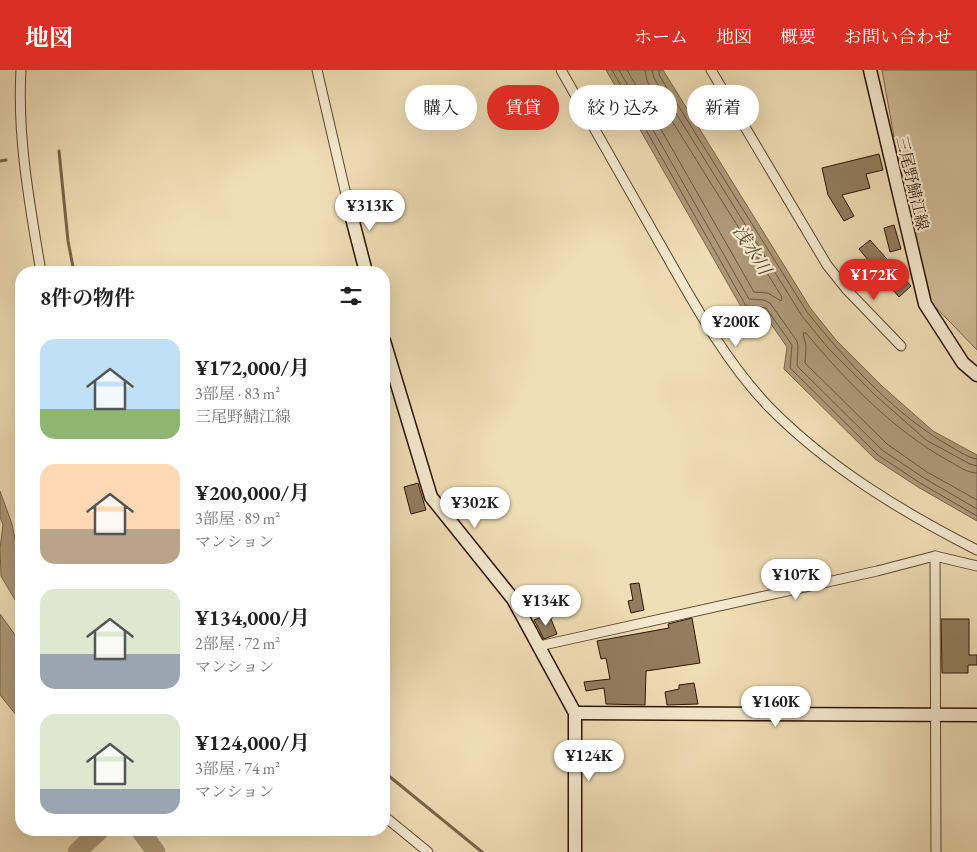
<!DOCTYPE html>
<html lang="ja">
<meta charset="utf-8">
<style>
:root{--surface:#fff;--page:#f6f6f6;--text:#222;--muted:#767676;--accent:#d93025}
body{margin:0;font-family:"EB Garamond","Noto Serif JP",serif;background:var(--page);color:var(--text);height:100vh;display:flex;flex-direction:column;font-size:19px;white-space:nowrap}
*{box-sizing:border-box;margin:0}
p{font-size:16px;color:var(--muted)}
.icon{flex:none;width:28px;height:28px;fill:none;stroke:currentColor;stroke-width:2;stroke-linecap:round;stroke-linejoin:round}
.map{position:relative;flex:1;overflow:hidden}
.side{position:absolute;left:15px;top:196px;width:375px;height:570px;display:flex;flex-direction:column;background:var(--surface);border-radius:20px;box-shadow:0 5px 20px #0002}
.side>*{flex:none}
.top-card{position:absolute;left:405px;top:15px;width:475px;height:45px;display:flex;gap:10px}
.price{position:absolute;translate:-50% -42px;padding:0 11px;border-radius:18px;background:#fff;color:#222;font-size:16px;line-height:32px;filter:drop-shadow(0 1px 2px #0008)}
.price::after{content:'';position:absolute;left:50%;top:30px;width:15px;height:11px;margin-left:-8px;background:inherit;clip-path:polygon(0 0,100% 0,50% 100%)}
.price.active{background:var(--accent);color:#fff}
ul{padding:0;list-style:none}
li{display:flex;align-items:center;gap:15px;height:125px;padding:0 25px}
li span{display:grid;place-items:center;flex:none;width:140px;height:100px;border-radius:15px;color:#555}
li>.icon{margin-inline-start:auto}
span .icon{width:60px;height:60px;fill:#fffc;stroke-width:1}
li b{font-size:21px}
h2{display:flex;justify-content:space-between;align-items:center;height:60px;padding:0 25px;font-size:21px}
.tag{padding:0 18px;border-radius:22px;background:var(--surface);box-shadow:0 5px 20px #0002;font-size:18px;line-height:45px}
.tag.active{background:var(--accent);color:#fff}
header{display:flex;align-items:center;gap:30px;box-sizing:border-box;height:70px;padding:0 25px;background:var(--accent);color:#fff}
header strong{font-size:24px}
nav{display:flex;gap:28px;margin-inline-start:auto;font-size:18px}
.map>svg:first-child{display:block}
.green{fill:#cfbc97;stroke:#7e684c}
.water{fill:#ad9978;stroke:#796448}
.lines{fill:none;stroke-linecap:round;stroke-linejoin:round}
.shore{stroke:#6c563c;stroke-width:1}
.stream{stroke:#796448;stroke-width:3}
.river{stroke:#ad9978;stroke-width:19}
.building{fill:#927d5f;stroke:#2c1400}
.street-casing{stroke:#5d462e;stroke-width:11}
.secondary-casing{stroke:#2c1400;stroke-width:15}
.street{stroke:#f5ead0;stroke-width:9}
.secondary{stroke:#f5ead0;stroke-width:12}
.labels{text-anchor:middle;stroke-width:4.5;stroke-linejoin:round;paint-order:stroke}
.street-label{font-size:16px;fill:#2c1400;stroke:#f5ead0}
.water-label{font-size:18px;font-style:italic;fill:#604930;stroke:#f5ead0}
</style>
<header>
<strong>地図</strong>
<nav><a>ホーム</a><a>地図</a><a>概要</a><a>お問い合わせ</a></nav>
</header>
<div class="map">
<svg width="977" height="782" viewBox="0 0 977 782">
<rect width="100%" height="100%" fill="#f0deb6"/>
<filter id="stains"><feTurbulence type="fractalNoise" baseFrequency=".004" numOctaves="4"/><feColorMatrix values="0 0 0 0 .2 0 0 0 0 .09 0 0 0 0 .02 0 0 0 .5 -.17"/></filter>
<radialGradient id="worn" r=".72"><stop offset=".6" stop-color="#630" stop-opacity="0"/><stop offset="1" stop-color="#630" stop-opacity=".3"/></radialGradient>
<!-- green -->
<path class="green" d="M882,0H977V280L922,223Z"/>
<!-- water -->
<g class="water">
<path d="M606,0H663L811,239L836,270L882,316L933,361L977,385V451L918,417L875,389L784,299L787,277L762,241L744,242Z"/>
<path d="M0,421L12,454L21,500V540L1,506L0,478L3,455L0,447Z"/>
<path d="M0,544L21,573V651L0,625Z"/>
</g>
<g class="lines">
<!-- shore -->
<g class="shore">
<path d="M612,0L746,236L766,238L792,275L790,298L878,385L920,413L977,446"/>
<path d="M619,0L749,229L764,230L770,233L797,271L798,277L797,296L882,380L924,408L977,439"/>
<path d="M627,0L754,222L768,223L781,231L782,227L647,11L645,0"/>
<path d="M652,0L654,8L802,246L828,278L875,325L926,370L970,394L977,396"/>
<path d="M659,0V5L807,242C848,293 896,346 953,378C960,382 969,388 977,389"/>
<path d="M977,403C967,403 958,396 949,391C894,361 846,311 806,263H803L806,276L805,293L887,374L927,402L977,430"/>
</g>
<!-- stream -->
<g class="stream">
<path d="M59,81L68,171L74,202"/>
<path d="M0,91L6,90"/>
<path d="M384,702L482,782"/>
</g>
<!-- river -->
<g class="river">
<path d="M140,760L156,782"/>
<path d="M77,782L100,760"/>
</g>
</g>
<!-- building -->
<g class="building">
<path d="M879,84L883,100L866,104L870,118L842,125L854,146L844,151L828,125L822,98Z"/>
<path d="M894,155L901,179L890,182L884,158Z"/>
<path d="M870,170L911,216L899,227L859,179Z"/>
<path d="M418,413L426,440L411,444L404,417Z"/>
<path d="M639,513L644,540L631,543L628,531L633,530L630,514Z"/>
<path d="M549,544L557,564L544,569L534,550Z"/>
<path d="M692,548L700,593L646,601L645,635L606,634L604,618L586,621L584,612L610,609L606,588L601,589L597,571L669,558L668,554Z"/>
<path d="M941,549H969V585H977V595H968V603H942Z"/>
<path d="M694,613L698,634L667,635L665,622L679,619V615Z"/>
</g>
<g class="lines">
<!-- street casing -->
<g class="street-casing">
<g id="street">
<path d="M21,0C17,68 30,136 41,202"/>
<path d="M317,0L347,129"/>
<path d="M561,0C594,58 627,116 660,174C692,230 724,290 769,337C828,397 902,442 977,480"/>
<path d="M711,0L827,195L847,220L901,276"/>
<path d="M935,486L936,782"/>
<path d="M539,576L877,501L935,486L977,496"/>
<path d="M384,746L428,782"/>
</g>
</g>
<!-- secondary casing -->
<g class="secondary-casing">
<g id="secondary">
<path d="M870,0L925,234L963,293L977,305"/>
<path d="M347,129L366,202"/>
<path d="M384,271L431,427L513,529L575,643V782"/>
<path d="M575,643L977,645"/>
</g>
</g>
<!-- street -->
<use href="#street" class="street"/>
<!-- secondary -->
<use href="#secondary" class="secondary"/>
</g>
<g class="labels">
<!-- street labels -->
<g class="street-label">
<text transform="translate(913 113) rotate(77)" y="6">三尾野鯖江線</text>
</g>
<!-- water labels -->
<g class="water-label">
<text transform="translate(752 180) rotate(58)" y="6">浅水川</text>
</g>
</g>
<rect width="100%" height="100%" filter="url(#stains)"/>
<rect width="100%" height="100%" fill="url(#worn)"/>
</svg>
<b class="price" style="left:370px;top:162px">¥313K</b>
<b class="price active" style="left:874px;top:231px">¥172K</b>
<b class="price" style="left:736px;top:278px">¥200K</b>
<b class="price" style="left:475px;top:459px">¥302K</b>
<b class="price" style="left:796px;top:531px">¥107K</b>
<b class="price" style="left:546px;top:557px">¥134K</b>
<b class="price" style="left:776px;top:658px">¥160K</b>
<b class="price" style="left:589px;top:712px">¥124K</b>
<div class="top-card">
<a class="tag">購入</a>
<a class="tag active">賃貸</a>
<a class="tag">絞り込み</a>
<a class="tag">新着</a>
</div>
<section class="side">
<h2>8件の物件<svg class="icon" aria-label="filters" viewBox="0 0 24 24"><path d="M4 7h16M4 17h16"/><circle cx="9" cy="7" r="2"/><circle cx="15" cy="17" r="2"/></svg></h2>
<ul>
<li><span style="background:linear-gradient(#bfe0f5 70%,#8fb573 0)"><svg class="icon" aria-label="home" viewBox="0 0 24 24"><path d="M3 11l9-7 9 7M6 9v11h12V9"/></svg></span><div><b>¥172,000/月</b><p>3部屋 · 83 m²</p><p>三尾野鯖江線</p></div></li>
<li><span style="background:linear-gradient(#ffd9b3 65%,#b9a48a 0)"><svg class="icon" aria-label="home" viewBox="0 0 24 24"><path d="M3 11l9-7 9 7M6 9v11h12V9"/></svg></span><div><b>¥200,000/月</b><p>3部屋 · 89 m²</p><p>マンション</p></div></li>
<li><span style="background:linear-gradient(#dfe7d0 65%,#9aa5b1 0)"><svg class="icon" aria-label="home" viewBox="0 0 24 24"><path d="M3 11l9-7 9 7M6 9v11h12V9"/></svg></span><div><b>¥134,000/月</b><p>2部屋 · 72 m²</p><p>マンション</p></div></li>
<li><span style="background:linear-gradient(#dfe7d0 75%,#9aa5b1 0)"><svg class="icon" aria-label="home" viewBox="0 0 24 24"><path d="M3 11l9-7 9 7M6 9v11h12V9"/></svg></span><div><b>¥124,000/月</b><p>3部屋 · 74 m²</p><p>マンション</p></div></li>
</ul>
</section>
</div>
